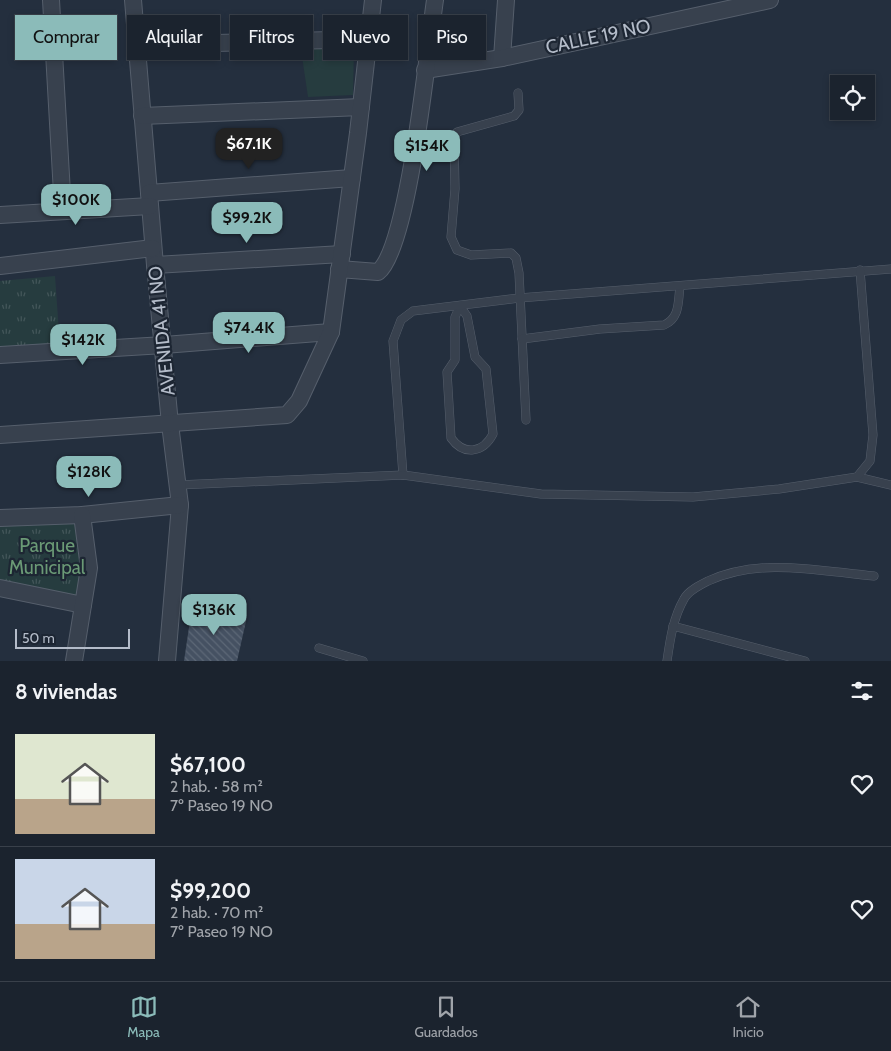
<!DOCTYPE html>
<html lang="es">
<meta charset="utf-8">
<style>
:root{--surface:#1b232e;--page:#282f3a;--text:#f1f3f6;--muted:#a0a4aa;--line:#39404a;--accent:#8bbbb9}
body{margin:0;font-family:Cabin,sans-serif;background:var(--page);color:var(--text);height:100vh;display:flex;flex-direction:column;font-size:19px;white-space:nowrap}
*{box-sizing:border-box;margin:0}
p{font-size:16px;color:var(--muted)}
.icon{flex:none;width:28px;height:28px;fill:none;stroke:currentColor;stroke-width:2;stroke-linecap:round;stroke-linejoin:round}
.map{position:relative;height:661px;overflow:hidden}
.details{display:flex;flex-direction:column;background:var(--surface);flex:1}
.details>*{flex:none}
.hud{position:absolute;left:15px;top:15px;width:500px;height:45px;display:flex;gap:10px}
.buttons{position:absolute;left:830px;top:75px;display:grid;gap:10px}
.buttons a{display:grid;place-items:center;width:45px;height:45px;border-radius:0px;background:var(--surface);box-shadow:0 2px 8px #0003,0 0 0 1px var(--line);font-size:25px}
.scale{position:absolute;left:15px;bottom:12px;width:115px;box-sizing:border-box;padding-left:5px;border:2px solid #b4bcc9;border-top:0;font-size:14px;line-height:18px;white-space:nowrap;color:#b4bcc9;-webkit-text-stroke:4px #1d2633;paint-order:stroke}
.price{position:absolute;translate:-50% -42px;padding:0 11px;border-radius:10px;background:var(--accent);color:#111;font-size:16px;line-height:32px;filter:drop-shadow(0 1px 2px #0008)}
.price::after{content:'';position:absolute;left:50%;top:30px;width:15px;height:11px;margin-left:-8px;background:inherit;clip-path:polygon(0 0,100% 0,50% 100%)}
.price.active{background:#222;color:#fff}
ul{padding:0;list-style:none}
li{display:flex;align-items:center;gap:15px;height:125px;padding:0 15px}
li+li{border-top:1px solid var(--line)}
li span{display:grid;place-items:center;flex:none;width:140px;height:100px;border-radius:0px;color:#555}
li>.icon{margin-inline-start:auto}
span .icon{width:60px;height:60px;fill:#fffc;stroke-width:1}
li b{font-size:21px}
h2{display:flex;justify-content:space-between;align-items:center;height:60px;padding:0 15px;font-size:21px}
.tag{padding:0 18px;border-radius:0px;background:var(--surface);box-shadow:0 2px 8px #0003,0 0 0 1px var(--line);font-size:18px;line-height:45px}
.tag.active{background:var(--accent);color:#111}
.tabs{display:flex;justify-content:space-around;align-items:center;height:70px;border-top:1px solid var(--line);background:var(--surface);font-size:14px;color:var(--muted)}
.tabs a{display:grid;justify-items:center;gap:2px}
.tabs .active{color:var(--accent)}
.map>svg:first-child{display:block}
.grass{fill:url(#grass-tufts)}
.pitch{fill:#263c3f}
.building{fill:url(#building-back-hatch)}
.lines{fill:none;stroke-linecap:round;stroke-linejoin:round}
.lane-casing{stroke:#565f6c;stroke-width:9}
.street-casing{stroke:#565f6c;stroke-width:18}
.lane{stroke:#38414e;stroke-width:8}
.street{stroke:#38414e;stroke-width:16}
.labels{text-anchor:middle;stroke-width:4.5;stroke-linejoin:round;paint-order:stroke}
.street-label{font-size:19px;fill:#b4bcc9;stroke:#1d2633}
.park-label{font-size:19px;fill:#6b9a76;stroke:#1d2633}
</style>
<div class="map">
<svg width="891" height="661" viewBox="0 0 891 661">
<defs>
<pattern id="grass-tufts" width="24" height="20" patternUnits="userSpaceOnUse" patternTransform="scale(1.25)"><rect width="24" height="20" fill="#263c3f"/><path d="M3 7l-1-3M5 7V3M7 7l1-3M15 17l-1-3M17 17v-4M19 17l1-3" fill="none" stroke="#435659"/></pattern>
<pattern id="building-back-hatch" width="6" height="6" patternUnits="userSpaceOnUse" patternTransform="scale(1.25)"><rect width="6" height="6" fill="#455162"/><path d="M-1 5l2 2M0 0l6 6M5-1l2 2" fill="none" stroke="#5d6877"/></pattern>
</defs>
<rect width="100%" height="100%" fill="#242f3e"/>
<!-- grass -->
<g class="grass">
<path d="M55,276L60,347L0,350V281Z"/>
<path d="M78,519L85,565L79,597L0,583V524Z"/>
</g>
<!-- pitch -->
<path class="pitch" d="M354,47L353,95L308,97L301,50Z"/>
<!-- building -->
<path class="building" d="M192,607L247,617L237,661H184Z"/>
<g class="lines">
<!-- lane casing -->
<g class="lane-casing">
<g id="lane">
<path d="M518,93L519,110L514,116L457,132L454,139L455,189L451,237L457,250L471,255L511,253L516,258L519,273L526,420"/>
<path d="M460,306L467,316L475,357L486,369L493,434C483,453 464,456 451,438L447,372L455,360V317Z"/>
<path d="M522,339L600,329L664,325C680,318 678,302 680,286"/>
<path d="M403,475L393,341L401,320L413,311L519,298L891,269"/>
<path d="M857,477L891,485"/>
<path d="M178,485L403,475L541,494L693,497L779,489L857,477L870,461L873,435L860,270"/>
<path d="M673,626L805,661"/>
<path d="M319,648L363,661"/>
<path d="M667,661C670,640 673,618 684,599C688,591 700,585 708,581C761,557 819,571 874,576"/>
</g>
</g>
<!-- street casing -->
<g class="street-casing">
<g id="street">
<path d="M51,0L63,211"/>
<path d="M133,0L155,265L170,424L180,505L167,661"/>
<path d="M136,45L369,39"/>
<path d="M502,58L506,0"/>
<path d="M425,70L502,58L770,0"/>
<path d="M142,116L361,107"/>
<path d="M149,193L352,178"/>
<path d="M0,215L150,206"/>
<path d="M155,265L342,254"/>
<path d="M0,266L153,248"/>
<path d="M339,269L378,272C409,248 428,47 435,0"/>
<path d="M0,355L164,345L331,332"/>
<path d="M0,435L287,415L299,401L331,332L358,133L373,0"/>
<path d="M0,518L82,515L180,505"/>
<path d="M0,588L83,605"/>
<path d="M74,661L89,568L82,515"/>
</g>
</g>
<!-- lane -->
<use href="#lane" class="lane"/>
<!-- street -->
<use href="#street" class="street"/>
</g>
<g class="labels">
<!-- street labels -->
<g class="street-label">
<text transform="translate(598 36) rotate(-12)" y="7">CALLE 19 NO</text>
<text transform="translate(161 331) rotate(-96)" y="7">AVENIDA 41 NO</text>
</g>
<!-- park labels -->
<g class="park-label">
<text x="47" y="552">Parque<tspan x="47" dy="22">Municipal</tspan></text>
</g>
</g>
</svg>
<div class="buttons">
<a><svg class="icon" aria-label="locate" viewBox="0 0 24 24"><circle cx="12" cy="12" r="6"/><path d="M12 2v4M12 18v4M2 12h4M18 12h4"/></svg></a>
</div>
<div class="scale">50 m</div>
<b class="price active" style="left:249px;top:170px">$67.1K</b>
<b class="price" style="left:427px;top:172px">$154K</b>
<b class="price" style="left:76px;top:226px">$100K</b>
<b class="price" style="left:247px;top:244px">$99.2K</b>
<b class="price" style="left:249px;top:354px">$74.4K</b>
<b class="price" style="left:83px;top:366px">$142K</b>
<b class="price" style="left:89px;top:498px">$128K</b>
<b class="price" style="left:214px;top:636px">$136K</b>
<div class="hud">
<a class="tag active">Comprar</a>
<a class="tag">Alquilar</a>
<a class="tag">Filtros</a>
<a class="tag">Nuevo</a>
<a class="tag">Piso</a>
</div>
</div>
<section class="details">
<h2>8 viviendas<svg class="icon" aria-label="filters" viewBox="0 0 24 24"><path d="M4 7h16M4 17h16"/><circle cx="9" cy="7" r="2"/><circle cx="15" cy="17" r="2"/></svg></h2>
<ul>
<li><span style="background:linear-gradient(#dfe7d0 65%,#b9a48a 0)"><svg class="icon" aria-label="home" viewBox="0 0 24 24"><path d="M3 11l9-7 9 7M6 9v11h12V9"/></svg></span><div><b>$67,100</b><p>2 hab. · 58 m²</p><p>7º Paseo 19 NO</p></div><svg class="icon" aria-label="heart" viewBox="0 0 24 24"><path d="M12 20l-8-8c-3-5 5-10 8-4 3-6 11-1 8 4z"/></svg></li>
<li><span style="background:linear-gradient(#c9d6e8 65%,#b9a48a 0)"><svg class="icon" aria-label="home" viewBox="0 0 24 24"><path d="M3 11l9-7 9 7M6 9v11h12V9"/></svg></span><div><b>$99,200</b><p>2 hab. · 70 m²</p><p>7º Paseo 19 NO</p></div><svg class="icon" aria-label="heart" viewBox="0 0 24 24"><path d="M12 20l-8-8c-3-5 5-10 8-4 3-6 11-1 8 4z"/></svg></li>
</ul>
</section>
<nav class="tabs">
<a class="active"><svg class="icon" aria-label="map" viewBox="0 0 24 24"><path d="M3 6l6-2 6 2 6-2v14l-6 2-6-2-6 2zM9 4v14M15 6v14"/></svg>Mapa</a>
<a><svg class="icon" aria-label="saved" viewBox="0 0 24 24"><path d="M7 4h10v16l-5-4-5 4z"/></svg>Guardados</a>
<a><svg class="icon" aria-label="home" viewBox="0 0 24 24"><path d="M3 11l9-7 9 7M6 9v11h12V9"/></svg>Inicio</a>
</nav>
